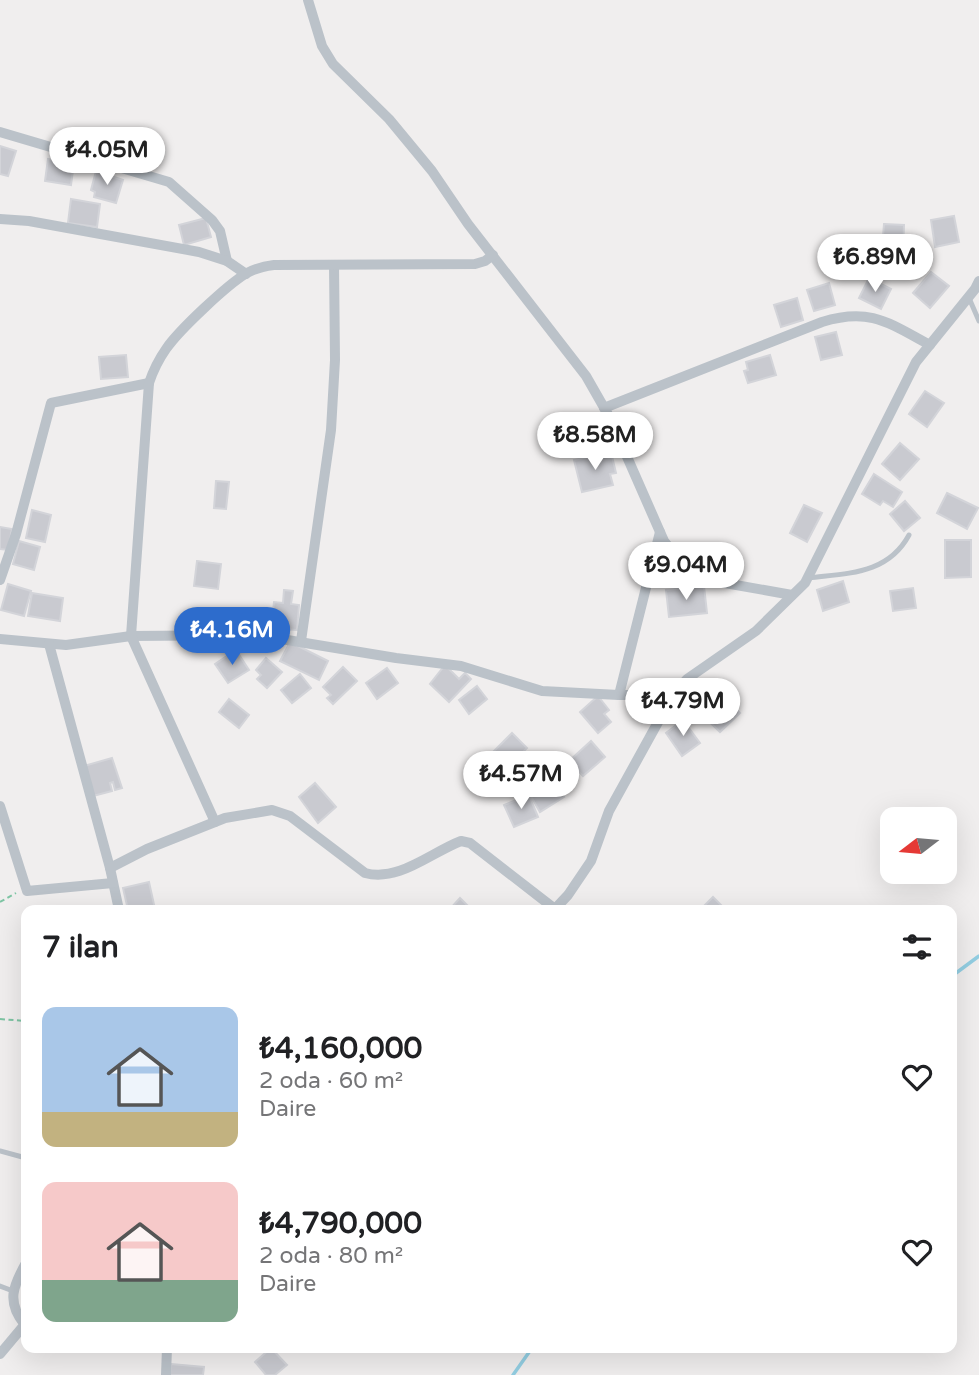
<!DOCTYPE html>
<html lang="tr">
<meta charset="utf-8">
<style>
:root{--surface:#fff;--page:#f6f6f6;--text:#202124;--muted:#757577;--accent:#2d6ccc}
body{margin:0;font-family:"Varela Round",sans-serif;background:var(--page);color:var(--text);height:100vh;display:flex;flex-direction:column;font-size:26px;white-space:nowrap}
*{box-sizing:border-box;margin:0}
p{font-size:23px;color:var(--muted)}
.icon{flex:none;width:38px;height:38px;fill:none;stroke:currentColor;stroke-width:2;stroke-linecap:round;stroke-linejoin:round}
.map{position:relative;flex:1;overflow:hidden}
.sheet{position:absolute;left:21px;top:905px;width:936px;height:448px;display:flex;flex-direction:column;background:var(--surface);border-radius:14px;box-shadow:0 7px 28px #0002}
.sheet>*{flex:none}
.needle{width:46px;rotate:254deg}
.controls{position:absolute;left:880px;top:807px;display:grid;gap:14px}
.controls a{display:grid;place-items:center;width:77px;height:77px;border-radius:14px;background:var(--surface);box-shadow:0 7px 28px #0002;font-size:35px}
.price{position:absolute;translate:-50% -60px;padding:0 16px;border-radius:24px;background:#fff;color:#222;font-size:23px;line-height:46px;filter:drop-shadow(0 2px 4px #0008)}
.price::after{content:'';position:absolute;left:50%;top:42px;width:21px;height:16px;margin-left:-10px;background:inherit;clip-path:polygon(0 0,100% 0,50% 100%)}
.price.current{background:var(--accent);color:#fff}
ul{padding:0;list-style:none}
li{display:flex;align-items:center;gap:21px;height:175px;padding:0 21px}
li span{display:grid;place-items:center;flex:none;width:196px;height:140px;border-radius:14px;color:#555}
li>.icon{margin-inline-start:auto}
span .icon{width:84px;height:84px;fill:#fffc;stroke-width:1}
li b{font-size:30px}
h2{display:flex;justify-content:space-between;align-items:center;height:84px;padding:0 21px;font-size:30px}
.map>svg:first-child{display:block}
.lines{fill:none;stroke-linecap:round;stroke-linejoin:round}
.stream{stroke:#93cee2;stroke-width:3.5}
.building{fill:#c9cad0;stroke:#d3d4d9;stroke-width:2}
.path{stroke:#7dc4a3;stroke-width:2;stroke-dasharray:5 3.5;stroke-linecap:butt}
.lane{stroke:#bbc2c9;stroke-width:5}
.street{stroke:#bbc2c9;stroke-width:10}
</style>
<div class="map">
<svg width="979" height="1375" viewBox="0 0 979 1375">
<rect width="100%" height="100%" fill="#f0eeee"/>
<g class="lines">
<!-- stream -->
<g class="stream">
<path d="M952,976L979,956"/>
<path d="M513,1375L532,1348"/>
</g>
</g>
<!-- building -->
<g class="building">
<path d="M0,146L16,151L8,176L0,174Z"/>
<path d="M48,159L74,163L71,185L45,181Z"/>
<path d="M96,171L123,180L116,203L94,197L95,192L91,190Z"/>
<path d="M71,199L100,204L97,227L68,223Z"/>
<path d="M954,216L959,242L935,247L931,220Z"/>
<path d="M206,218L211,237L184,245L179,225Z"/>
<path d="M884,224L904,225L903,251L882,249Z"/>
<path d="M931,272L949,286L930,308L913,293Z"/>
<path d="M869,278L891,289L881,309L859,298Z"/>
<path d="M829,283L835,305L814,311L807,290Z"/>
<path d="M797,298L803,320L781,327L774,305Z"/>
<path d="M836,332L842,355L821,360L815,337Z"/>
<path d="M126,355L128,377L101,379L99,357Z"/>
<path d="M770,355L776,375L748,383L744,371L748,370L746,362Z"/>
<path d="M925,391L944,403L927,427L909,414Z"/>
<path d="M600,414L602,436L579,438L576,417Z"/>
<path d="M900,443L919,459L900,480L882,464Z"/>
<path d="M611,452L616,473L610,474L613,485L582,492L574,460Z"/>
<path d="M874,474L902,492L893,507L883,501L880,505L862,494Z"/>
<path d="M216,481L229,482L226,509L214,508Z"/>
<path d="M947,493L978,508L967,529L937,513Z"/>
<path d="M905,501L920,518L904,531L890,514Z"/>
<path d="M804,505L822,513L807,542L790,533Z"/>
<path d="M32,510L51,515L45,542L26,538Z"/>
<path d="M0,527L12,529L8,550L0,549Z"/>
<path d="M945,540H971V577L945,578Z"/>
<path d="M19,541L40,547L34,570L13,564Z"/>
<path d="M197,561L221,564L218,589L194,586Z"/>
<path d="M843,581L849,602L823,611L817,590Z"/>
<path d="M8,584L31,591L24,616L1,610Z"/>
<path d="M704,586L707,613L669,617L666,590Z"/>
<path d="M913,588L916,608L893,611L890,591Z"/>
<path d="M284,590L293,591L291,604L299,605L297,630L271,628L274,602L283,603Z"/>
<path d="M32,593L63,598L60,621L28,616Z"/>
<path d="M290,642L328,661L319,680L280,661Z"/>
<path d="M236,650L249,670L228,683L215,664Z"/>
<path d="M266,658L282,672L267,688L257,679L261,675L256,670Z"/>
<path d="M445,665L459,679L465,673L471,679L449,702L430,684Z"/>
<path d="M343,667L357,681L333,704L327,698L331,695L323,687Z"/>
<path d="M387,668L398,683L377,699L366,683Z"/>
<path d="M300,674L311,688L292,703L281,690Z"/>
<path d="M477,686L487,699L469,714L459,700Z"/>
<path d="M712,694L726,708L730,703L740,713L720,732L697,710Z"/>
<path d="M598,696L609,710L604,714L611,722L598,733L580,712Z"/>
<path d="M229,699L249,715L239,728L219,712Z"/>
<path d="M683,720L700,743L682,756L666,733Z"/>
<path d="M512,733L527,748L509,766L494,751Z"/>
<path d="M591,741L605,757L583,776L569,761Z"/>
<path d="M112,758L122,788L115,790L113,782L110,783L112,791L93,796L84,766Z"/>
<path d="M552,778L564,797L540,812L529,793Z"/>
<path d="M315,783L336,807L318,823L299,797Z"/>
<path d="M529,795L538,817L514,827L504,805Z"/>
<path d="M149,882L155,909L128,910L123,888Z"/>
<path d="M713,897L726,910H700Z"/>
<path d="M460,898L472,910H449Z"/>
<path d="M271,1348L287,1365L275,1375H266L255,1362Z"/>
<path d="M171,1364L204,1367L203,1375H170Z"/>
</g>
<g class="lines">
<!-- path -->
<g class="path">
<path d="M0,902L16,893"/>
<path d="M0,1019L26,1021"/>
</g>
<!-- lane -->
<g class="lane">
<path d="M969,298L979,321"/>
<path d="M809,578C849,573 888,574 909,535"/>
<path d="M0,1151L26,1158"/>
<path d="M0,1286L13,1291"/>
</g>
<!-- street -->
<g class="street">
<path d="M308,0L322,46L333,64L389,119L432,171L468,224L586,376L610,418L664,541L684,566L702,579L792,595"/>
<path d="M0,132L169,182L212,220L220,231L227,261"/>
<path d="M0,219L29,221L199,252L227,261L246,274"/>
<path d="M604,408L822,322C870,307 889,323 930,345"/>
<path d="M0,580L16,534L51,403L149,383"/>
<path d="M0,639L66,645L131,636L257,635L396,658L461,666L542,691L619,695H673"/>
<path d="M301,641L331,430L335,360L334,265"/>
<path d="M49,644L110,868L119,910"/>
<path d="M619,695L660,532"/>
<path d="M0,806L27,891L113,883"/>
<path d="M215,822L131,636L149,383C153,371 159,359 166,349C179,330 228,284 247,273C256,268 265,266 274,265L475,264L485,261L493,255"/>
<path d="M110,868L147,849L225,818L272,810L290,816L365,873C399,882 430,853 461,841L470,843L555,909"/>
<path d="M554,910L568,895L591,861L609,811L673,695L687,679L756,631L805,583L916,362L975,289L979,281"/>
<path d="M25,1325C6,1302 13,1286 26,1263"/>
<path d="M0,1354L26,1323"/>
<path d="M166,1375L167,1348"/>
</g>
</g>
</svg>
<div class="controls">
<a><svg class="needle" viewBox="-14 -14 28 28"><path d="M0-13l5 13h-10z" fill="#e53935"/><path d="M0 13l5-13h-10z" fill="#757577"/></svg></a>
</div>
<b class="price" style="left:107px;top:187px">₺4.05M</b>
<b class="price" style="left:875px;top:294px">₺6.89M</b>
<b class="price" style="left:595px;top:472px">₺8.58M</b>
<b class="price" style="left:686px;top:602px">₺9.04M</b>
<b class="price current" style="left:232px;top:667px">₺4.16M</b>
<b class="price" style="left:683px;top:738px">₺4.79M</b>
<b class="price" style="left:521px;top:811px">₺4.57M</b>
<section class="sheet">
<h2>7 ilan<svg class="icon" aria-label="filters" viewBox="0 0 24 24"><path d="M4 7h16M4 17h16"/><circle cx="9" cy="7" r="2"/><circle cx="15" cy="17" r="2"/></svg></h2>
<ul>
<li><span style="background:linear-gradient(#a9c7e8 75%,#c2b280 0)"><svg class="icon" aria-label="home" viewBox="0 0 24 24"><path d="M3 11l9-7 9 7M6 9v11h12V9"/></svg></span><div><b>₺4,160,000</b><p>2 oda · 60 m²</p><p>Daire</p></div><svg class="icon" aria-label="heart" viewBox="0 0 24 24"><path d="M12 20l-8-8c-3-5 5-10 8-4 3-6 11-1 8 4z"/></svg></li>
<li><span style="background:linear-gradient(#f6c9c9 70%,#7fa58c 0)"><svg class="icon" aria-label="home" viewBox="0 0 24 24"><path d="M3 11l9-7 9 7M6 9v11h12V9"/></svg></span><div><b>₺4,790,000</b><p>2 oda · 80 m²</p><p>Daire</p></div><svg class="icon" aria-label="heart" viewBox="0 0 24 24"><path d="M12 20l-8-8c-3-5 5-10 8-4 3-6 11-1 8 4z"/></svg></li>
</ul>
</section>
</div>
